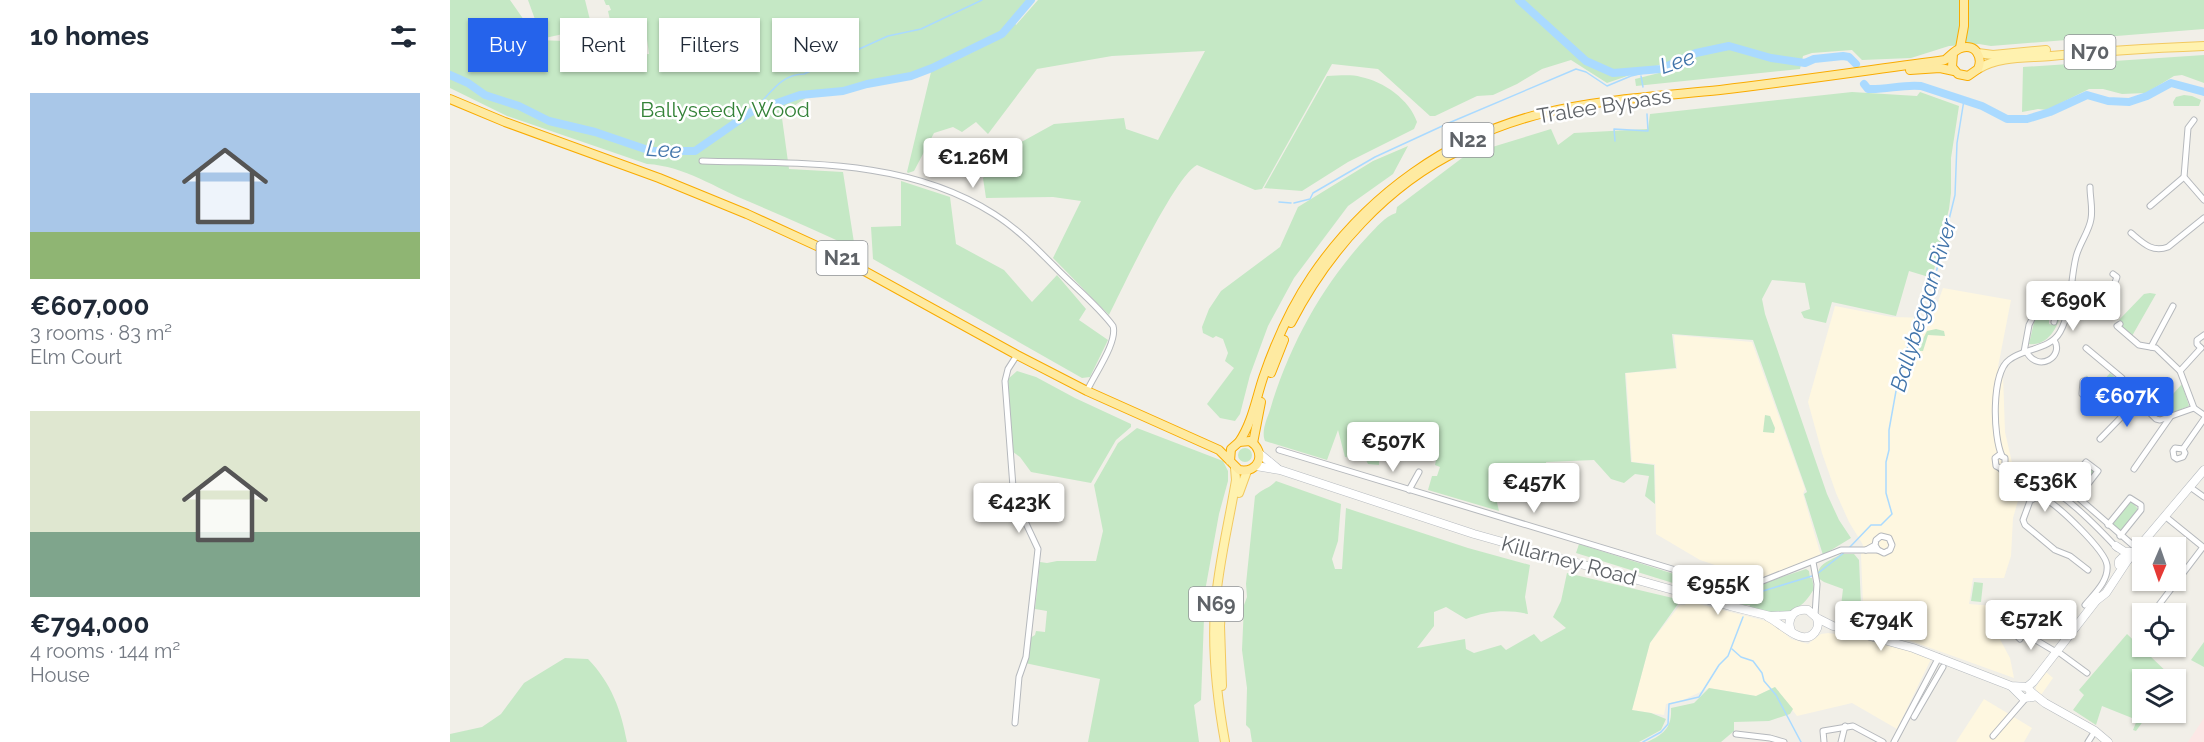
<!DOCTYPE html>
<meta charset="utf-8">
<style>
:root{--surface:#fff;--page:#f2f2f3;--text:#1f2937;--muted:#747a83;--accent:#2563eb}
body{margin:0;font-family:Raleway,sans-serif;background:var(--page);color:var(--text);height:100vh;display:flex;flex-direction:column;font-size:22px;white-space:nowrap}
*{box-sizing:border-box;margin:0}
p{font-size:20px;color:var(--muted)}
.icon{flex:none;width:33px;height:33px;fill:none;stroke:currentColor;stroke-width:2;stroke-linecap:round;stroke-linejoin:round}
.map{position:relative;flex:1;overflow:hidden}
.side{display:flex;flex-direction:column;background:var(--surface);width:450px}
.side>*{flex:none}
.hud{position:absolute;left:18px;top:18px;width:570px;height:54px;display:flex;gap:12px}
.needle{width:39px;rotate:182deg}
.buttons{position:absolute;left:1682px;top:537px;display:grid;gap:12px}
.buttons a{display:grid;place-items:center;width:54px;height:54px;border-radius:0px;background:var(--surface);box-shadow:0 2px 4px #0004;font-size:30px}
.price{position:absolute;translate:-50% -51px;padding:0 14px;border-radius:6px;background:#fff;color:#222;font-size:20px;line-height:39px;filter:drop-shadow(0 2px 3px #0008)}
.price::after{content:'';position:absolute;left:50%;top:36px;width:18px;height:14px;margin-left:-9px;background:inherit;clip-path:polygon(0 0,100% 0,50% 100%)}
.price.active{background:var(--accent);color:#fff}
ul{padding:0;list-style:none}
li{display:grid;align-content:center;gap:12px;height:318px;padding:0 30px}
li span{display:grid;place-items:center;height:186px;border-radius:0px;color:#555}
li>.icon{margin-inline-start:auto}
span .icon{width:108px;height:108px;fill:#fffc;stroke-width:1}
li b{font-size:26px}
h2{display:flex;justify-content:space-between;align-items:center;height:72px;padding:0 30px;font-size:26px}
.chip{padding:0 21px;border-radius:0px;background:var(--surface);box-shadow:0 2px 4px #0004;font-size:21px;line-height:54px}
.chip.active{background:var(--accent);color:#fff}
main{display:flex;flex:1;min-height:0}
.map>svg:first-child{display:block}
.commercial{fill:#fef7e0}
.medical{fill:#fce8e6}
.green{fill:#c5e8c5}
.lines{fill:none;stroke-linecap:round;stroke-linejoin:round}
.stream{stroke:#aadaff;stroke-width:1.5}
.river{stroke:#aadaff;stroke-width:8}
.minor-casing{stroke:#b5b8bc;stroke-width:7}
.secondary-casing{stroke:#b6babf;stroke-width:9}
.primary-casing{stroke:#f2c960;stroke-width:10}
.trunk-casing{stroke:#f9ab00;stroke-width:10}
.minor{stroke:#fff;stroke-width:5}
.secondary{stroke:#fff;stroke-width:8}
.primary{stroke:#fff2af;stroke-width:8}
.trunk{stroke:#feeaa1;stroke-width:8}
.labels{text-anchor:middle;stroke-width:5;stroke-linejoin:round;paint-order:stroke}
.shield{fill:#fff;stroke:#8f9295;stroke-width:1.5}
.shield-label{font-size:20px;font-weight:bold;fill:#5f6368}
.street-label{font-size:21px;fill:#5f6368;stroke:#fff}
.park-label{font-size:21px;fill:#348238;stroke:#fff}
.water-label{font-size:22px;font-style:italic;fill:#4174aa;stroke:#fff}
</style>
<main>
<section class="side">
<h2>10 homes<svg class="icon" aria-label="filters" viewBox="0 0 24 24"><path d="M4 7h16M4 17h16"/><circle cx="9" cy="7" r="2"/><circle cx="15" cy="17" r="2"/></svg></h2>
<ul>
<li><span style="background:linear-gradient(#a9c7e8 75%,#8fb573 0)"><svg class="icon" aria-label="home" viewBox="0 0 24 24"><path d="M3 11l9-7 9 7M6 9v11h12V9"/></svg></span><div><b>€607,000</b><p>3 rooms · 83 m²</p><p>Elm Court</p></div></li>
<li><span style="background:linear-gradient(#dfe7d0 65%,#7fa58c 0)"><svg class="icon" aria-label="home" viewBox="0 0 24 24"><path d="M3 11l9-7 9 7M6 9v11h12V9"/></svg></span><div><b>€794,000</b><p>4 rooms · 144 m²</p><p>House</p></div></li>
</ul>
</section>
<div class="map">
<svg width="1754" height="742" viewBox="0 0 1754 742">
<rect width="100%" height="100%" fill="#f1efe8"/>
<!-- commercial -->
<g class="commercial">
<path d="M1493,288L1561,300L1548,367L1553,374L1555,432L1563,467L1572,487L1563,518L1561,556L1554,578H1523L1519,604L1544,606L1545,630L1560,658L1564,678L1450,637L1414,629L1411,555L1413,545L1399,522L1386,493L1372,453L1358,402L1385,306L1442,317L1482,318Z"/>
<path d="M1224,335L1302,342L1355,489L1353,494L1371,556L1307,579L1250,560L1206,534L1205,464L1182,462L1176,373L1227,369Z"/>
<path d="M1237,601L1324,623L1341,639L1358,644L1371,634L1378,633L1395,635L1437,643L1481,659L1447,729L1402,703L1347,716L1325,687L1306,696L1259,688L1233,700L1216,704L1214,715L1182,710L1200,643L1230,605H1235Z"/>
<path d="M1596,672L1603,678L1591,695L1586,690V687Z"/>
<path d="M1534,699L1582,728L1574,742H1506Z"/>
</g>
<!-- medical -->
<path class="medical" d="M1754,718V742H1738Z"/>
<!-- green -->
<g class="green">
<path d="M0,0H60L88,40L114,41L110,61L140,69L161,57L199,54L195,24L170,31L167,27L162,29L158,11L161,10L159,5H156L154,0H585L565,23L566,25L588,0H1754V29L1541,46L1529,44L1499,46L1461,58L1412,60L1402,50L1362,53L1353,56L1350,69L1186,86L1185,79L1213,72L1212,64L1157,83L1121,60L1092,69L1067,84L1043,95L1027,96L985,116H980L928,69L882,64L812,189L805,190L747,165C725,176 673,287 659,315L603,258L631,201L603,197L536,198L533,178L559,149L604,124L674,118L676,129L708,140L755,51L662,56L587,69L538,134L526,122L512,132L503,127L484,133L464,171L458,173L457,172L481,72L527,50L468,77L420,86L394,94L357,97L338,110L332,118L339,169L393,172L405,249C370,232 335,217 300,202C265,188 235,166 197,164L57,116L0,88Z"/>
<path d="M78,0H135L142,28L138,29L140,37L117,41L113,34L95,38L91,36Z"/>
<path d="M1754,55V83L1732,75L1724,76L1696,93L1672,94L1653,89H1639L1597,110L1588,109L1572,112L1573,67Z"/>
<path d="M877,76C888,76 900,74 911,77C933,81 960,100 967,122L964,129L898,162L852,191L814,188Z"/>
<path d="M1402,92L1467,96L1470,92L1509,106L1501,158V193L1499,209L1482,278L1459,271L1446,316L1382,302L1376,323L1354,318L1351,312L1360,309L1355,283L1322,280L1312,299L1315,314L1377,494L1389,520L1401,538L1373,555L1354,494L1357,492L1303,340L1222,334L1226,368L1175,373L1181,462L1204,465L1205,504L1195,496L1199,476L1185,474L1174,483L1161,479L1144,460L1096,462L1097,468L1072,470L1076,495L1046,498L1049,511L978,490L982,476H987L990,467L985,465L986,460L978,459L977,457L984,452L975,432L929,437V465L918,464L916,460L895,457L888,430L877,460L815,441C811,431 817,419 820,410C839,346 872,285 918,236C927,227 934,217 946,213L947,207L1016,155L1101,129L1108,145L1124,133L1198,129L1200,114Z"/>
<path d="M1734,95L1742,96L1751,100L1749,106H1724L1723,102L1726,97Z"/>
<path d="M958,146L943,174L898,206L844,278L818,326L800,375L790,414L785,421L770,418L757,404L784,368L775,361L778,353L773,339L766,336L763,338L753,333L752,327L759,309L771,291L830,247L848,207L923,161Z"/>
<path d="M451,181L500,197L506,244L554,270L582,302L607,275L636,309L629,320L658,340L640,377L632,378L423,259L421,227L451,226Z"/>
<path d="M1700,293L1706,294L1682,336L1671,326L1673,323L1669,320L1694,294Z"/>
<path d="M1608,315H1611C1606,330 1597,346 1579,344L1585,318L1599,317V324L1605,325Z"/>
<path d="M1486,329L1494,331L1495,336L1478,335L1473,351H1467L1477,331Z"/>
<path d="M567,371L586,377L625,398L681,424V427L666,440L641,483L581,472L570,457L563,452L558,379Z"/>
<path d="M1660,373L1668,380L1649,401L1634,391L1635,386L1640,382L1636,375L1649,386Z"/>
<path d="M1732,384L1739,406L1714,416L1706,413Z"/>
<path d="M1315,415L1320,416L1325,428L1324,433L1313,432Z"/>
<path d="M687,428L773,461L778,471V481L769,514L755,591L751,700L744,705L749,742H638L650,679L575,663L580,638L585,635L586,631L595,632L597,611L585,609L590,562L597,563L607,561H646L653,531L644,485L668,443Z"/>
<circle cx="795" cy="455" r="7"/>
<path d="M1636,465L1644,471L1626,493L1619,487Z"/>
<path d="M826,481L891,504L888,541L882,559L885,569H892L896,508L1018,548L1080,565L1075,597L1078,614C1056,609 1037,611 1016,619L996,607L984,612V626L967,648L1015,639L1016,649L1024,653L1051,645L1056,650L1084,634L1091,642L1116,628L1103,617L1111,601L1117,573L1227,599L1228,604L1200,643L1182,710L1201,713L1216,719L1211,730L1189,742H802L800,729L796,725L797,688L792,650L794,605L797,597L796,584L805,496C812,489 820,488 826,481Z"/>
<path d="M1681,501L1688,509L1671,531L1663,526L1662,522Z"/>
<path d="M1129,544L1243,580L1277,587L1308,585L1356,569L1359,571L1360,578H1362L1364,589C1345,620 1329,615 1299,608L1300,605H1294L1126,553Z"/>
<path d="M1391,554H1404L1409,560L1412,628L1404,627L1405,608L1391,606L1393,589L1374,582L1368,578C1366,563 1381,561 1391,554Z"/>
<path d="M1262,570L1293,580H1294L1259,577L1260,572Z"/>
<path d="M1524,582L1533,583L1531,602L1521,601Z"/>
<path d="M1677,634L1723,678L1692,680V712L1699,713L1686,731L1683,730L1687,720L1652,706L1646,725L1623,710L1634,695L1629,690Z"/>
<path d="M1754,642V667L1741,660Z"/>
<path d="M115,658L138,659C161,683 171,709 177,742H0V734L32,727L51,714L74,683Z"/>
<path d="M1325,687L1343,709L1340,714L1319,721L1284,722V731L1271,742H1197C1214,734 1222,728 1221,708L1244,703L1259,688L1306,696Z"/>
</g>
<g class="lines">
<!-- stream -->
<g class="stream">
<path d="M1191,76L1193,87"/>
<path d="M301,112C319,97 329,74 354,74L438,36L471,29L532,0"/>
<path d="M1165,141L1164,129L1198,131L1197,114"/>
<path d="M829,202L841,203"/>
<path d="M844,203L860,199L863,193L925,157L1001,122L1126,69L1136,72L1157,86L1181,76L1211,69"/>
<path d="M1399,548L1421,525H1431L1442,514L1436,493V462L1439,450V430L1446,391L1468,307L1478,283L1484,278L1486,273L1505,195L1507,143L1514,100"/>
<path d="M1367,574L1396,551"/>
<path d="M1298,603L1313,591L1362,576"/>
<path d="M1282,649L1291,657L1303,661L1312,673L1314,681L1326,695L1351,742"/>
<path d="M1193,742L1211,732L1218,724L1219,704L1249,697L1269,665L1278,656L1293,617"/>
</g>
<!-- river -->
<g class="river">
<path d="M1069,0L1136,61L1163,73L1211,69L1246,53L1279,46L1321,58L1355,63L1364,59L1393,56L1399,57L1406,64"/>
<path d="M0,75L18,83L35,95L69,106L99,121L145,132L201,151H245L301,112L350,95L393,91L417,84L461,76L482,68L552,34L581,0"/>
<path d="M1414,84L1418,89C1436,90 1453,84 1471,86L1532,106L1557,119H1577L1600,112L1637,95L1658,101L1679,102L1697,96L1721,83L1754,92"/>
</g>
<!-- minor casing -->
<g class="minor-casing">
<g id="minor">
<path d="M1744,120L1738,128L1734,177L1754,200"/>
<path d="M252,161C351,164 457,158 544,214C568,229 589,251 609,271C627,289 648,306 663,326C668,342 644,375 637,391"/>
<path d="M1700,206L1734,177"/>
<path d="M1681,233C1693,243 1702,253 1718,247L1754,218"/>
<path d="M1616,310C1652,319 1655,310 1667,277L1663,274"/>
<path d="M1670,324L1667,326L1689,345L1706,348L1730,371L1744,408"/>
<path d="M1701,347L1723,306"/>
<path d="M1636,348L1672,378L1673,387L1706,419L1710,420L1744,408L1754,415"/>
<path d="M1751,348L1747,344V340L1754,335"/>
<path d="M1576,351C1588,374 1615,356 1604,340"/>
<path d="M1574,352L1579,325L1583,317L1591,313L1606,315L1604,322"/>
<path d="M1730,371L1751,348"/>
<path d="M1636,380L1633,381L1632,394L1646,405L1649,404L1666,386L1672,384"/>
<path d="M1650,439L1687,401"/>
<path d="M1733,449L1725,448L1723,451L1724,457L1727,459L1733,457L1735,453L1733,449L1754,419"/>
<path d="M829,450L1275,585L1305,584L1391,550H1428"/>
<path d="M1552,456C1543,437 1541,373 1559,360C1574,348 1600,350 1610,332C1622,311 1620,281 1626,257C1629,244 1639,232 1641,219C1643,208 1640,198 1640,187"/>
<path d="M1555,466L1550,468L1546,466L1545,458L1549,455L1555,458V472"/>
<path d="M1550,468L1566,488C1578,492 1588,484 1599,489C1619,497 1652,532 1667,548"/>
<path d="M1684,469L1721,416"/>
<path d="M1740,487L1754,497"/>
<path d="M959,490L969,472"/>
<path d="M1628,497L1648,471L1636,462L1616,487L1685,547"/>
<path d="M1658,525L1680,498L1691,505V510L1670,536"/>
<path d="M1416,550L1425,545L1426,540L1431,536L1439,538L1442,545L1440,550L1434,553L1428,550L1425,545"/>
<path d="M1363,562L1367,584L1365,615"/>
<path d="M1635,605C1644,594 1659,581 1657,565C1655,550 1607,504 1593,498C1588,496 1584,498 1580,501L1573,520L1575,525L1605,550L1620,556L1638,570"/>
<path d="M1702,614L1753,547L1716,517"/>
<path d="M1560,618L1562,631L1570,639"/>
<path d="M1562,631L1574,633L1606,652"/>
<path d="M1687,632L1692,625"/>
<path d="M1607,651L1637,673"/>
<path d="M1464,717L1493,667"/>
<path d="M565,723L569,677L576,657L588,549L565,500L563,487L555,381L558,369L567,355"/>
<path d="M1286,734L1320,738L1334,742"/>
<path d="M1543,736L1576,698"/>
<path d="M1374,742L1373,731L1403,726L1433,742"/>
<path d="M1391,742L1395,726"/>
<path d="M1444,742L1489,657"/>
<path d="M1638,742L1645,731"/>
</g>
</g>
<!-- secondary casing -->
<g class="secondary-casing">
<g id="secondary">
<path d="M810,454L827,468"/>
<path d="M806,466L830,470L1024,534L1280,606L1320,616L1342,615"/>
<path d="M1666,546L1675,552H1687"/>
<path d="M1669,565V561L1672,558L1677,561"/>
<path d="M1647,600L1656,593L1677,561L1754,470"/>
<path d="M1318,617C1331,623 1353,648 1365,632C1369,627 1368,623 1367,618"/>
<path d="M1341,631C1336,618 1344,608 1358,610L1367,618L1383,626L1463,648L1561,686L1577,687L1581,692L1579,697"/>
<path d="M1562,687L1573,698L1583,697"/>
<path d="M1577,687L1583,682L1649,597"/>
<path d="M1581,692L1595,703L1645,731L1658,742"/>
</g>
</g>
<!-- primary casing -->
<g class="primary-casing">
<g id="primary">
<path d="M1528,53L1543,55L1596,50"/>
<path d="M1528,69C1548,56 1577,58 1601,56C1652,51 1703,48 1754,46"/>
<path d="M789,493L797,471"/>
<path d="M772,686L770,626L772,594"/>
<path d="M775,742C767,698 762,653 765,608C768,565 779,523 786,480L785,468"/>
</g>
</g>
<!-- trunk casing -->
<g class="trunk-casing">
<g id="trunk">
<path d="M1510,48L1514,26V0"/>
<path d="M1460,70L1490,68L1504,71"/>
<path d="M0,99L55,122L209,178L297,214L380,252L567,355L637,391L769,450L789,470C809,474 817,452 800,441L789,442L781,449L780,461"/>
<path d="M841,323C878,251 937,185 1010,150"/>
<path d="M821,373L834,340"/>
<path d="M789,442C802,423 806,399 813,378C825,343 841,307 862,276C917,195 999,136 1094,113C1151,99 1212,96 1270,90C1345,81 1420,70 1495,60C1500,56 1505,50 1511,48C1526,43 1533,58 1528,69L1518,76L1508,74L1502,67L1503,54"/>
<path d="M803,443L811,402"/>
</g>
</g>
<!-- minor -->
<use href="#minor" class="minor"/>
<!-- secondary -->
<use href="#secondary" class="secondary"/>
<!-- primary -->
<use href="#primary" class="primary"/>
<!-- trunk -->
<use href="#trunk" class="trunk"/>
</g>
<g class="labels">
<!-- shield labels -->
<g class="shield">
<rect x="1614.5" y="35" width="51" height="34" rx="4.5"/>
<rect x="992.5" y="123" width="51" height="34" rx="4.5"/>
<rect x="366.5" y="241" width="51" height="34" rx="4.5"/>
<rect x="739" y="587" width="54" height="34" rx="4.5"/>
</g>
<g class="shield-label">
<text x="1640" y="59">N70</text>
<text x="1018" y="147">N22</text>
<text x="392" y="265">N21</text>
<text x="766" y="611">N69</text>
</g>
<!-- street labels -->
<g class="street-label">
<text transform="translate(1154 106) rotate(-9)" y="7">Tralee Bypass</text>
<text transform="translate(1119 561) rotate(15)" y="7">Killarney Road</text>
</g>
<!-- park labels -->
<g class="park-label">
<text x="275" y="117">Ballyseedy Wood</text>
</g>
<!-- water labels -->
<g class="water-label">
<text transform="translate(1227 61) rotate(-19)" y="8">Lee</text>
<text transform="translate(214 149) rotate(4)" y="8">Lee</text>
<text transform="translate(1473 305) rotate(-73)" y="8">Ballybeggan River</text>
</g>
</g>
</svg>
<div class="buttons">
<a><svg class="needle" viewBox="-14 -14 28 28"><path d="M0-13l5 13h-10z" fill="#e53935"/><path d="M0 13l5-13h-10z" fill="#747a83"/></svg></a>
<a><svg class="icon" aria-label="locate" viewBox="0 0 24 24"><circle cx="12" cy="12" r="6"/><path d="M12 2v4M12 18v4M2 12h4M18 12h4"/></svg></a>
<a><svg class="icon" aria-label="layers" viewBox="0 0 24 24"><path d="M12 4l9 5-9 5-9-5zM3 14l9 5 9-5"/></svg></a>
</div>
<b class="price" style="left:523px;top:189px">€1.26M</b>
<b class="price" style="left:1623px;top:332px">€690K</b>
<b class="price active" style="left:1677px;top:428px">€607K</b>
<b class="price" style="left:943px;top:473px">€507K</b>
<b class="price" style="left:1595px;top:513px">€536K</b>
<b class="price" style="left:1084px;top:514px">€457K</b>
<b class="price" style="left:569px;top:534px">€423K</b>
<b class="price" style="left:1268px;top:616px">€955K</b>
<b class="price" style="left:1581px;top:651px">€572K</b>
<b class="price" style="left:1431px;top:652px">€794K</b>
<div class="hud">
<a class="chip active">Buy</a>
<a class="chip">Rent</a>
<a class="chip">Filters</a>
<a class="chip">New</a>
</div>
</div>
</main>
